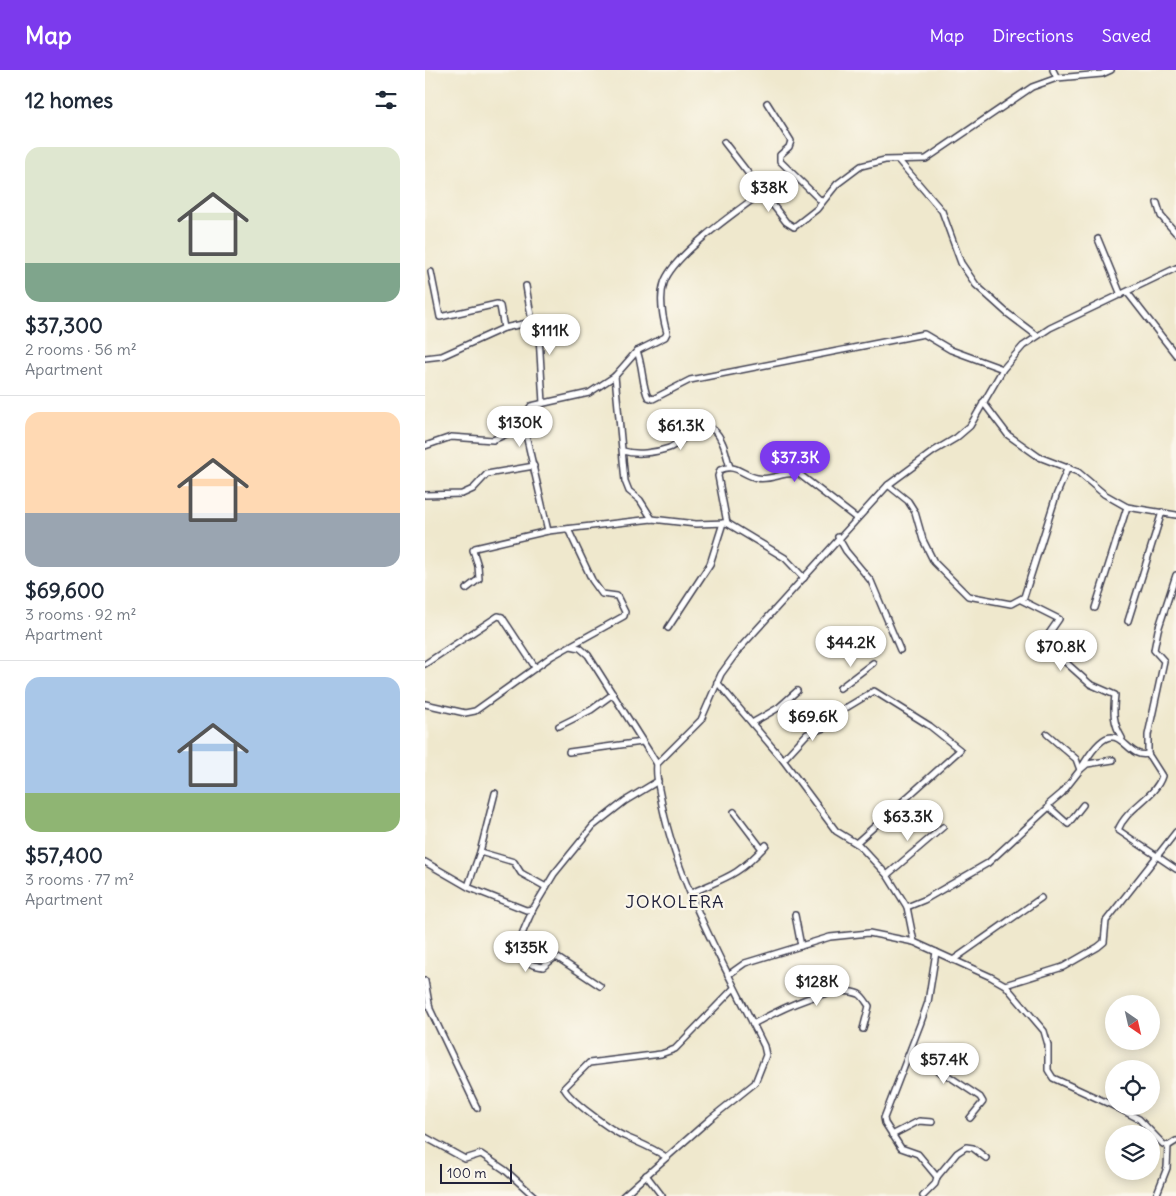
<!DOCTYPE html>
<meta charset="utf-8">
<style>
:root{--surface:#fff;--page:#f6f6f7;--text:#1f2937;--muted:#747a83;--line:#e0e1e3;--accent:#7c3aed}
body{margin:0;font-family:Delius,sans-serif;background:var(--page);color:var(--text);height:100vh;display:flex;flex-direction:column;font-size:19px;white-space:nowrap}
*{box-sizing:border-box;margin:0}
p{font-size:16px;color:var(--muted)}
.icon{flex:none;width:28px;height:28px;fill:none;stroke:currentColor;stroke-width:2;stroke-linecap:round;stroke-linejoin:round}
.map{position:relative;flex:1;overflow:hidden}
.panel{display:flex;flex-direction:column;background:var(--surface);width:425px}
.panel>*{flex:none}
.needle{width:32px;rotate:146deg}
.controls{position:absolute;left:680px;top:925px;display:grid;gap:10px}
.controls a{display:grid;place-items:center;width:55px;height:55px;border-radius:50%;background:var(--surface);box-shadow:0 2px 12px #0003;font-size:25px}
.scale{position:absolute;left:15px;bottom:12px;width:72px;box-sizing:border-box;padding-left:5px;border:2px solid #22223b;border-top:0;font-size:14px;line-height:18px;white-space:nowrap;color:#22223b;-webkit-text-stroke:4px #fbf7ec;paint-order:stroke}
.price{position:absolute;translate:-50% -42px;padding:0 11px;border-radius:18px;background:#fff;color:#222;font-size:16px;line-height:32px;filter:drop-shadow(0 1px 2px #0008)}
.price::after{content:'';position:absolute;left:50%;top:30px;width:15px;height:11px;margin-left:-8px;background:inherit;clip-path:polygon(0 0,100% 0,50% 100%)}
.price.on{background:var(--accent);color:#fff}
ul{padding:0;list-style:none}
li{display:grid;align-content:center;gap:10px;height:265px;padding:0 25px}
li+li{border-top:1px solid var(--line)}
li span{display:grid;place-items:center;height:155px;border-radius:15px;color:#555}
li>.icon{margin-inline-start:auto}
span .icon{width:90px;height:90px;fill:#fffc;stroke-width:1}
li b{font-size:21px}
h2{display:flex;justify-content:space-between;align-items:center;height:60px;padding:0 25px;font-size:21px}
header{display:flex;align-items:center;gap:30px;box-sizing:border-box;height:70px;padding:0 25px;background:var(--accent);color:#fff}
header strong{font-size:24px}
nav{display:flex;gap:28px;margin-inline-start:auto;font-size:18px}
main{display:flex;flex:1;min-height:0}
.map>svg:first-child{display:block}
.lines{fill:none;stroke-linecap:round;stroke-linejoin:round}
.minor-casing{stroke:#414051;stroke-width:8}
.minor{stroke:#fff;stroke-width:5}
.labels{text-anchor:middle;stroke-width:4.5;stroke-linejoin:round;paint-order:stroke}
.quarter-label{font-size:18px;letter-spacing:1px;fill:#22223b;stroke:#fbf7ec}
</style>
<header>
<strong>Map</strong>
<nav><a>Map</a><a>Directions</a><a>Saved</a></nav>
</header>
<main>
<section class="panel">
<h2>12 homes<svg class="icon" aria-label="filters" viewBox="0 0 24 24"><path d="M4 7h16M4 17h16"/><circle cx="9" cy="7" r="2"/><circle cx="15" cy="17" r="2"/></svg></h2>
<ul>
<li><span style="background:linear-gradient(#dfe7d0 75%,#7fa58c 0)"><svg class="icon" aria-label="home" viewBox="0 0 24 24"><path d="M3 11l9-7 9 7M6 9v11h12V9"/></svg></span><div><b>$37,300</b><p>2 rooms · 56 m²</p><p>Apartment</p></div></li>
<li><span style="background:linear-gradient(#ffd9b3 65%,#9aa5b1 0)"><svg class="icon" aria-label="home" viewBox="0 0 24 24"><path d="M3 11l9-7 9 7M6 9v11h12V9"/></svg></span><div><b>$69,600</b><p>3 rooms · 92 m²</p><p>Apartment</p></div></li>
<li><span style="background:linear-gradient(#a9c7e8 75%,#8fb573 0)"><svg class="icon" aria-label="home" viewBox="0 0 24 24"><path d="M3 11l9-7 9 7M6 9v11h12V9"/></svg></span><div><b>$57,400</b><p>3 rooms · 77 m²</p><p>Apartment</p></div></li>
</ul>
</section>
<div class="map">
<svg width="751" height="1126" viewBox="0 0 751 1126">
<rect width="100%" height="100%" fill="#fbf7ec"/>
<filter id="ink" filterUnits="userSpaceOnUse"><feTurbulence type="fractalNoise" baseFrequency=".02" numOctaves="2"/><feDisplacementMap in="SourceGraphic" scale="10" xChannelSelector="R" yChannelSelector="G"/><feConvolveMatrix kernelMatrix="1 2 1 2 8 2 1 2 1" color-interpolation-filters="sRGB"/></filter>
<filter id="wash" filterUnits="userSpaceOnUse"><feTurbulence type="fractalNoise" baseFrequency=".0096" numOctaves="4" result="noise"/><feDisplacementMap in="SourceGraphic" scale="20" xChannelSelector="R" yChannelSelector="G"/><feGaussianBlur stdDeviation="1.12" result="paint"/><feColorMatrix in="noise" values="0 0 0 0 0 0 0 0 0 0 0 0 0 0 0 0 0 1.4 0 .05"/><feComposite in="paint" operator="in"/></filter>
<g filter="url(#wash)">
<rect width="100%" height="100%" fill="#efe8cd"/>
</g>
<g filter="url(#ink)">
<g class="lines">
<!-- minor casing -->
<g class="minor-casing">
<g id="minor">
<path d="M628,0L632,8"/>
<path d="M342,33L366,71L364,77L355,85V91L397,132"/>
<path d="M299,72L361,152L369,157L392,139L412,114L436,96L460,90L501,89L607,17L632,8L677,4L686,0"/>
<path d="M474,91L517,141L536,193L551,215L582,243L611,265"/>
<path d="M732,133L736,146L751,163"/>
<path d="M673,169L696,225"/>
<path d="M6,202L15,247L72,234L75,236L79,258"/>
<path d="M101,216L107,252L114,266L118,333"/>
<path d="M702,222L751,285"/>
<path d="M212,281C218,296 217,316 223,327L228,329L265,310L499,264L526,280L578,299"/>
<path d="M0,288L17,286L79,258L107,252"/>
<path d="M190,306L200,411L204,421L215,430L227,449"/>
<path d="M558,332L583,365L614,387L653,402L679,424L702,437L751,445"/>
<path d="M0,376L26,367L68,370L99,356"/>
<path d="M198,381C211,385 230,383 244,378C258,373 282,338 297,372C301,380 302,389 305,397"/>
<path d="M463,415L483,431L490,442L498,470L509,492L543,526L586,534L599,527L631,426L643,397"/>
<path d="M0,425L37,424L48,419L62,404L109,396"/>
<path d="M302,453L293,406L295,400C311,393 317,405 332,408C346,411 359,401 374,404L431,448"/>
<path d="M123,461L99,356L101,343L106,336L164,323L190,306L212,281L240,267L242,263C238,249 234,228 239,213C247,186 313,140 338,122"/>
<path d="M413,467L421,481L446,511L475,580"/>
<path d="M751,505L733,560L729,580L739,591L723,665V684L737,706C730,728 702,737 693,760L751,799"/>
<path d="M41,519L54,509L53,496L48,480L50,478L123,461L227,449L271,454L302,453L360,488L379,508"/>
<path d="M596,530L634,549L618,572L665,614L690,625C688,642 688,653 697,668"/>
<path d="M670,538L702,437"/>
<path d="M703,551L737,442"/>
<path d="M243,558L285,494L298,453"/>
<path d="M146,576L155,578L163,585L232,694"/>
<path d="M0,594L73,546L77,547L110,597"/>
<path d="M292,612L358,690L411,761L434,775L462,805L482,837L489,872L566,907L580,915L619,961L623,975V1000L628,1008L689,1036"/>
<path d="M415,618L448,593"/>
<path d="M0,634L40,643L50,641L127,586L199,546L200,542L192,526L177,524L167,510L143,459"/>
<path d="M327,653L353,638L372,621"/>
<path d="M134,656L166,640L188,624"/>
<path d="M622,664L651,689L655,700L637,723L624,734V737"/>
<path d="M144,682L217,672"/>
<path d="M358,690L382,664L399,658L419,639L449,621L505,656L535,680L431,773"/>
<path d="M688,690L662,694L655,700C694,632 697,691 723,684"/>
<path d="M309,742L337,779"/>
<path d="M55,782L70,723"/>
<path d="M0,792L45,818L101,840L108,839L129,804L168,756L200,731L233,711"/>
<path d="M462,805L518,757"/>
<path d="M43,816L55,782L89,792L96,803L121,817"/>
<path d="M266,823C302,807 313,806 341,775"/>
<path d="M482,837L499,830L563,793L624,737L643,754L658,735"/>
<path d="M108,839C101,856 91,870 96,889L108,895L118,897L129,888H133L175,916"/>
<path d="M370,845L376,876"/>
<path d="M528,890L616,828"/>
<path d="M303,905L320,893L405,867L444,863L489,872"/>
<path d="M0,911L5,939L52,1038"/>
<path d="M580,915L638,897L673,877L679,872L681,851L751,762"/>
<path d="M328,954C352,941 407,912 434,924C438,926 441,932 444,936L438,959"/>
<path d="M483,986L525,1007L555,1027L558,1032L545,1048"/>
<path d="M689,1036L714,1049L738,1074L743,1076L751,1071"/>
<path d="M467,1065L494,1051L507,1052"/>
<path d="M0,1067L40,1089L56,1084L80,1100L109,1126"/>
<path d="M241,1087C228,1078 214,1073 199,1066C187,1061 143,1029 139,1018L164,993L236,984L250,979L309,918"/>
<path d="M221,1105L237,1126"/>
<path d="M512,1107L532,1083L541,1077L548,1078L561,1088"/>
<path d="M198,1126L285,1049L330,1013L341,985L339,976C301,898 255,820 237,735C235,722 230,707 232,694L276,650L296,604L315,578L463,415L509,381L531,368L545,356L578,299L598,276L625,258L751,198"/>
<path d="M498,1126L510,1114L512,1107L493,1084L476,1078L460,1053L459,1048L496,952L503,932L511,882"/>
<path d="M731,1126L742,1098L743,1076"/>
</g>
</g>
<!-- minor -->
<use href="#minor" class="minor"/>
</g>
</g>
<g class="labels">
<!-- quarter labels -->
<g class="quarter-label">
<text x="250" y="838">JOKOLERA</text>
</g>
</g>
</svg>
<div class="controls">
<a><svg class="needle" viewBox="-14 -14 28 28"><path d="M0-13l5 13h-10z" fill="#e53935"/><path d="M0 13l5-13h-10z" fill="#747a83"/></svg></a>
<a><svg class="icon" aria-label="locate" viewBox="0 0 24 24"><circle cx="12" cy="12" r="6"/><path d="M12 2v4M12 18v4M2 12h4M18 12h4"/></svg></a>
<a><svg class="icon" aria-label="layers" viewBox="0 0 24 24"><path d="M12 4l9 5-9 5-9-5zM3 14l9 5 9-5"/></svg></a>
</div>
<div class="scale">100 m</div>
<b class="price" style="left:344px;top:143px">$38K</b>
<b class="price" style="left:125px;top:286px">$111K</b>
<b class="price" style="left:95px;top:378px">$130K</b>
<b class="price" style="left:256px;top:381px">$61.3K</b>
<b class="price on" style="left:370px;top:413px">$37.3K</b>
<b class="price" style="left:426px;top:598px">$44.2K</b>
<b class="price" style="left:636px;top:602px">$70.8K</b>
<b class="price" style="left:388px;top:672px">$69.6K</b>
<b class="price" style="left:483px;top:772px">$63.3K</b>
<b class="price" style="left:101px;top:903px">$135K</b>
<b class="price" style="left:392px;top:937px">$128K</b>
<b class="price" style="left:519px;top:1015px">$57.4K</b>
</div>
</main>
